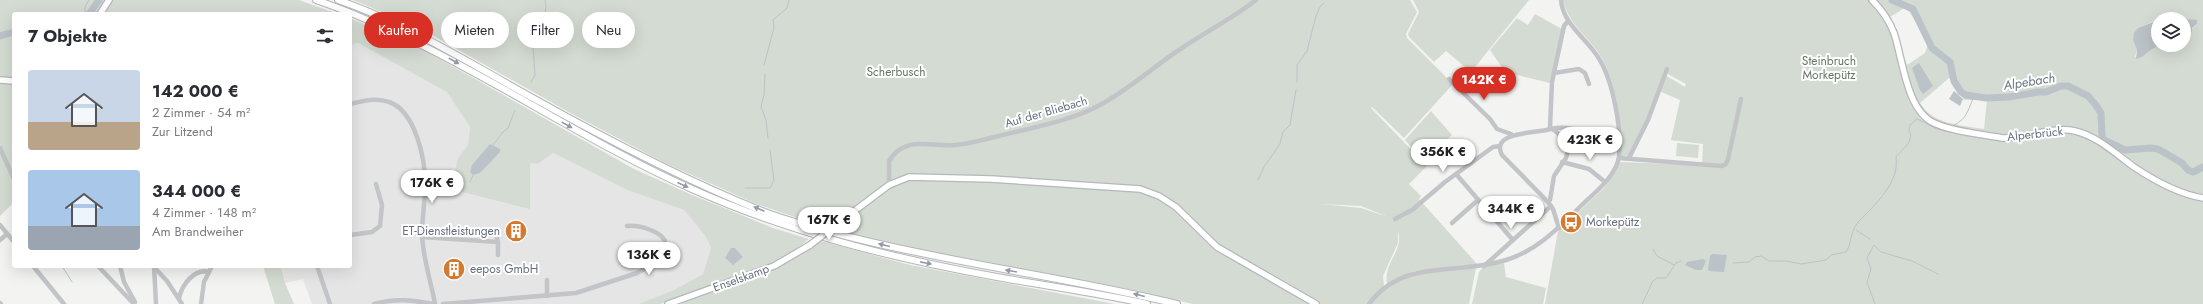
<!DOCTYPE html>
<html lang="de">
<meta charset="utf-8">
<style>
:root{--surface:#fff;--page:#f2f2f3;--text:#2b2b33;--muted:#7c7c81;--accent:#d93025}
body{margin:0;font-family:Jost,sans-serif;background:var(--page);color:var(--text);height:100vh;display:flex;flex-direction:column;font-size:15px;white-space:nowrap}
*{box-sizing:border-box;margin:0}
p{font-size:13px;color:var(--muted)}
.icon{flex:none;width:22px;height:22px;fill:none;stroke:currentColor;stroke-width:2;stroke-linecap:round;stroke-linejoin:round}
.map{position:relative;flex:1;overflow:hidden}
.side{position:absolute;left:12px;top:12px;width:340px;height:256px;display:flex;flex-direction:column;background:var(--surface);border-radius:4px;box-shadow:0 4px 16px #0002}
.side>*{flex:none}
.guide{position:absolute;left:364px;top:12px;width:380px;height:36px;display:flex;gap:8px}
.fabs{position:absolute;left:2151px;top:12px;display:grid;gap:8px}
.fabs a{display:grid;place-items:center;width:40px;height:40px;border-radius:50%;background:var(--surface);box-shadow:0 4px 16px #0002;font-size:20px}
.price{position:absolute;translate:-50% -34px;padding:0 9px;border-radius:14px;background:#fff;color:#222;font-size:13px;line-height:26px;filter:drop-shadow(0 1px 2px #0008)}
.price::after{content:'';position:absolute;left:50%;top:24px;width:12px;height:9px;margin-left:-6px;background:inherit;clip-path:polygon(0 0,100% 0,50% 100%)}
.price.current{background:var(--accent);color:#fff}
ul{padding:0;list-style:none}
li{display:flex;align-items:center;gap:12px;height:100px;padding:0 16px}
li span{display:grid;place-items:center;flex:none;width:112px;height:80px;border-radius:4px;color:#555}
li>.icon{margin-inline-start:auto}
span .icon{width:48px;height:48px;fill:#fffc;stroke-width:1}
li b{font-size:17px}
h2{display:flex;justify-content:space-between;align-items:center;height:48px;padding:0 16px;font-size:17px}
.chip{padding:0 14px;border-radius:18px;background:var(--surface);box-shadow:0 4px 16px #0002;font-size:14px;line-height:36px}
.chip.current{background:var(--accent);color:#fff}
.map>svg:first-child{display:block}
.built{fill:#e4e5e4}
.green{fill:#d4dbd2;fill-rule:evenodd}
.water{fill:#bbc3c8}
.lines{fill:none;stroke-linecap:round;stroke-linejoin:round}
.stream{stroke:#bbc3c8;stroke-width:1}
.river{stroke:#bbc3c8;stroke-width:7}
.major-casing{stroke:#b5b7bb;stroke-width:8}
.highway-casing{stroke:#b4b6b9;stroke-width:8}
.minor{stroke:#c2c4c8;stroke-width:4.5}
.major{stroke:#fff;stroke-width:5.5}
.highway{stroke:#fff;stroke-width:6}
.major-bridge-casing{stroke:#b5b7bb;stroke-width:8;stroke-linecap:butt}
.major-bridge{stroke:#fff;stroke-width:5.5}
.oneway{fill:#949aa5}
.labels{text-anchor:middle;stroke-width:4;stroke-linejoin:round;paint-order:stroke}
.park-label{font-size:12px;fill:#647764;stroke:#fff}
.street-label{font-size:12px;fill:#666e7f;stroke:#fff}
.poi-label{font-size:12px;fill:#666e7f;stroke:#fff;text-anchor:start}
.water-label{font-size:13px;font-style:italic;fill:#677583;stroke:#fff}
</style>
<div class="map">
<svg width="2203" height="304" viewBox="0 0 2203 304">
<rect width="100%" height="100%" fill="#f3f4f1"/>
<!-- built -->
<path class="built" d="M358,43L447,91L470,127L468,145L458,158L530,209V162L538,164L553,153L627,190L684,210L706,237L711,248L703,274L674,290L638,304H312L303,279L285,283L282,266H350V46Z"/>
<!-- green -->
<g class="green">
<path d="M0,0H299L338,14H14V206L12,204L0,216V152L11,171L0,145Z"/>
<path d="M353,0H1410L1417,12L1406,34L1407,38L1453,84L1404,138L1372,107L1371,108L1427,166L1409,184L1421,196L1419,199L1478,265L1415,271L1387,284C1383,262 1404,252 1398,231V243L1383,276L1384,286L1368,304H1193L1124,288L915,250L833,230L754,203L665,163L574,115L418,27ZM1321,204L1361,206L1388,217L1361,208Z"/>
<path d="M1413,0H1529L1471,72L1446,51L1434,62L1409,37L1408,34L1419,12Z"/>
<path d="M1563,0H2203V304H1545L1558,231L1604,188L1616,171L1619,162L1702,165L1703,144L1671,140L1680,100L1659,91L1665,75L1685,87L1686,84L1664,72L1647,118L1630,155L1621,157C1623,127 1616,81 1600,55C1587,35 1569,25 1563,0ZM1906,7L1929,41L1925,53L1907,65L1890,17ZM2158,19H2187L2197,24L2184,37V45L2154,47L2145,55L2135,57L2137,50L2133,39L2138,28ZM1949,78L1964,100H1987L1984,129C1961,125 1933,125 1920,103Z"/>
<path d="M1535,14L1562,29L1550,83L1505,72L1490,50L1517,18L1528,25Z"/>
<path d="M350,18L415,45L634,169L692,195L773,228L809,239L795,250L771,264L660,304H638L674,290L703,274L711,248L706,237L684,210L627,190L553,153L538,164L530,163V209L451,189L458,158L468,145L470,127L447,92L358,43L350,46Z"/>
<path d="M1431,111L1452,135L1423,160L1405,140Z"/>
<path d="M1677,143L1699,145L1698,158L1676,156Z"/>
<path d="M821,241L910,265L1115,304H682L680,301C728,284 778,270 821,241Z"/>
<path d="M1504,263L1506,277L1546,288L1543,304H1472L1479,272L1483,267Z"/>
<path d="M263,266H281L285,283L294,304H275Z"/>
<path d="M1476,268L1469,304H1372C1396,269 1438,271 1476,268Z"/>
</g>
<!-- water -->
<g class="water">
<path d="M2184,19L2197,20V24L2192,28V32L2184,37Z"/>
<path d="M2158,20V45H2167C2148,46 2149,56 2136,59L2137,50L2133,40L2134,33L2138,28Z"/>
<path d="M1919,63L1933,86L1923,94L1920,90L1912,68Z"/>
<path d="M1954,91L1963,99L1960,106L1949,99Z"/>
<path d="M490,144L500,149V152L480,173L473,175L470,172L472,165Z"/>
<path d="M731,248H735L743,257L733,265L725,258Z"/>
<path d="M1712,254L1727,255L1724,272L1709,271L1708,269L1710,256Z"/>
<path d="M1703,259L1706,261L1702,270H1696L1685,265L1687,262Z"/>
</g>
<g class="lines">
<!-- stream -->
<g class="stream">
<path d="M85,14V7L89,0"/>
<path d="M764,65L774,28L773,20L787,8L789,0"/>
<path d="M765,74L764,95L761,107L766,120L768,138"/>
<path d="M531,82L535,75L533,46L538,26L543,23L546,7L545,0"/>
<path d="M1297,82V65L1307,51L1316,16L1320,7L1324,3"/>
<path d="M1954,125C1968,119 1968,108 1974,97"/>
<path d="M493,145L503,132L508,128L515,110"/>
<path d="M1258,180L1264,167L1280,144L1283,132L1290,125L1296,90"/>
<path d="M470,182L473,175"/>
<path d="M745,188H770L774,180L770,150"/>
<path d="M1856,230L1870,239"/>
<path d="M1653,249L1657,256L1674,265"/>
<path d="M1733,263L1749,262L1755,257L1761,256L1769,261H1786L1801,264L1826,260L1831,255L1846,252C1851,246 1850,231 1859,221C1875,205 1900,182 1896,157C1902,149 1915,141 1909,131L1910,125L1917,119C1927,123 1939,133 1950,131"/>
<path d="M62,266L72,282"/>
<path d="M1642,304L1653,281L1657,278H1666L1676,263L1681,261"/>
<path d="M1875,304L1867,282L1871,269L1867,258L1874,245L1881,252L1912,261L1938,274"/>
</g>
<!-- river -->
<g class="river">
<path d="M1892,0L1913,9L1932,48L1950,62L1954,81L1961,92L1966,95L1986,98L2009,97L2038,92H2046L2061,86H2068L2088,96L2095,104L2101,113L2102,136L2104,140L2125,150L2151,148L2158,149L2182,163L2188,170L2193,172L2203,167"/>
<path d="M89,14L99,0"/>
<path d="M0,36L14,32"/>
</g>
<!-- major casing -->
<g class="major-casing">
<g id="major">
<path d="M1872,0C1882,10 1889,20 1894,33C1903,59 1906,110 1934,123C1954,132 1981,134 2002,138C2026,139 2053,126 2075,131C2097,136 2116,154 2134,167C2155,181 2178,194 2203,198"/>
<path d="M100,14L109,0"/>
<path d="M0,80L14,81"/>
<path d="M837,224L889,185L909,177L991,179L1140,189L1159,196L1176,207L1217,247L1316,304"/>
<path d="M668,304L774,266L810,245"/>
</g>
</g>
<!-- highway casing -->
<g class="highway-casing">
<g id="highway">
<path d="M316,0C450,46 564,132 692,189C790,233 892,258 997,277C1047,286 1098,293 1147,304"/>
<path d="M338,0C407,24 468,62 531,97C606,139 682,179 762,211C793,223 826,231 858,239C963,265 1071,278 1177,304"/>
</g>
</g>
<!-- minor -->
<g class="minor">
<path d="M1554,73L1579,69L1585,73L1589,84"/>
<path d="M1449,79L1490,119L1497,129L1511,134"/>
<path d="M350,104C362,101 377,97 389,102C416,111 426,162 425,187C425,203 422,219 422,235C423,258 431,282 435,304"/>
<path d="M0,148L14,179"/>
<path d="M1619,158L1722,166L1726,164L1728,159L1741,99"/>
<path d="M1629,158L1648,120L1667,69"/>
<path d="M1562,162L1589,169L1605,182"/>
<path d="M1456,174L1512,239"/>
<path d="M889,185V161C905,135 929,147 955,145C969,144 985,139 999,136C1027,129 1073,120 1098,106C1129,90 1155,65 1185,46C1209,30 1233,18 1256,0"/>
<path d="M1548,202L1550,200L1554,176L1566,158L1570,143L1550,127L1552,82L1564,26L1568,21"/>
<path d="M1395,219L1412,210L1445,182L1493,147L1500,146"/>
<path d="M1452,223L1478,200"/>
<path d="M0,225L14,242"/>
<path d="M1559,228L1553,209L1548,202L1502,155C1491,134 1528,133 1540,131C1550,130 1557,126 1567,128C1587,131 1597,144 1620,142"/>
<path d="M496,234L498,242"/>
<path d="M350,235L372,232L380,226L382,205L376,184"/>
<path d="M422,237L498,242V255"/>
<path d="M0,240L7,234"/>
<path d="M33,266L64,304"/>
<path d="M98,266L134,304"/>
<path d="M120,266L124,282L135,302"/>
<path d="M153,266L167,281L182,304"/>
<path d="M154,266L156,304"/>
<path d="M317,266L330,304"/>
<path d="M1484,266L1551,206"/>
<path d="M547,280V296"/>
<path d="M179,298C182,285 194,268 209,272"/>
<path d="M0,303L1,304"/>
<path d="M201,304L204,282L212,266"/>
<path d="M374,304C395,298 412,300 433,304"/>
<path d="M443,304L576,293L637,273L662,259C664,255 667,250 666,246C666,231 638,225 627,226"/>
<path d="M1369,304C1404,257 1457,276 1506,260C1539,250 1561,225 1585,202C1598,190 1616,175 1619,157C1622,129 1613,80 1598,57C1586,38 1563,24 1561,0"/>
</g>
<!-- major -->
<use href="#major" class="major"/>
<!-- highway -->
<use href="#highway" class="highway"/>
<!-- major-bridge casing -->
<g class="major-bridge-casing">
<path id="major-bridge" d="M810,245L837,224"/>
</g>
<!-- major-bridge -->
<use href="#major-bridge" class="major-bridge"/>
</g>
<!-- one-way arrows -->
<defs><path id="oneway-solid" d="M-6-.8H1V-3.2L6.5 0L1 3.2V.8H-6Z"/></defs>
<g class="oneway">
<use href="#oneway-solid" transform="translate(454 61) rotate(29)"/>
<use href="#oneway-solid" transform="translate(567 125) rotate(29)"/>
<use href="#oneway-solid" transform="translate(683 185) rotate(25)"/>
<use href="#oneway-solid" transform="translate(759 209) rotate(-157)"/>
<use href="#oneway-solid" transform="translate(884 245) rotate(-166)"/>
<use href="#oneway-solid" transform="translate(926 263) rotate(11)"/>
<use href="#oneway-solid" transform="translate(1011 271) rotate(-170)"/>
<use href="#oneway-solid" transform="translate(1139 295) rotate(-166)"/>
</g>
<!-- icons -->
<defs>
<g id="bus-disc" transform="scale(1.15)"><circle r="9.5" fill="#d37932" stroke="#fff"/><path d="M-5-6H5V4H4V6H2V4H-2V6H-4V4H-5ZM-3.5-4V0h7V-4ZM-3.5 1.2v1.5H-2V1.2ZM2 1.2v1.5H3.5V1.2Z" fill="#fff"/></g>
<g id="building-disc" transform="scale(1.15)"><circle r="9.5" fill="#d37932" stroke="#fff"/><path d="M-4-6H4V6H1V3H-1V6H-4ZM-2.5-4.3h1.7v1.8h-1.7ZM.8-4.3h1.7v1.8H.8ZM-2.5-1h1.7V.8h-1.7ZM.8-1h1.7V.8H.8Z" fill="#fff"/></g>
</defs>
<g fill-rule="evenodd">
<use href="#bus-disc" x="1571" y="222"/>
<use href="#building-disc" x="516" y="231"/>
<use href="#building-disc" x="454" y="269"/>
</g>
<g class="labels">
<!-- park labels -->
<g class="park-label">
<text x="1829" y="65">Steinbruch<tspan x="1829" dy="14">Morkepütz</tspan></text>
<text x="896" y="76">Scherbusch</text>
</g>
<!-- street labels -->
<g class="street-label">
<text transform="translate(1046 112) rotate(-16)" y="4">Auf der Bliebach</text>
<text transform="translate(2035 134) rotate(-6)" y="4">Alperbrück</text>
<text transform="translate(741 278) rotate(-20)" y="4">Enselskamp</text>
</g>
<!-- poi labels -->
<g class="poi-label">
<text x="1586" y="226">Morkepütz</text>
<text x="500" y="235" text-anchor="end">ET-Dienstleistungen</text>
<text x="470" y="273">eepos GmbH</text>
</g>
<!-- water labels -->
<g class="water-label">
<text transform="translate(2029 81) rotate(-9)" y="5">Alpebach</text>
</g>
</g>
</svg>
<div class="fabs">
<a><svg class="icon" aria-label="layers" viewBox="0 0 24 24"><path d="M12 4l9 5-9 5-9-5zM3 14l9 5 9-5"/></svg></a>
</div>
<b class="price current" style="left:1484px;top:101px">142K €</b>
<b class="price" style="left:1590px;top:161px">423K €</b>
<b class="price" style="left:1443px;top:173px">356K €</b>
<b class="price" style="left:432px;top:204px">176K €</b>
<b class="price" style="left:1511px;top:230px">344K €</b>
<b class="price" style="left:829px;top:241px">167K €</b>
<b class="price" style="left:649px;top:276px">136K €</b>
<div class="guide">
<a class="chip current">Kaufen</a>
<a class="chip">Mieten</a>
<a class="chip">Filter</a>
<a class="chip">Neu</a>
</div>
<section class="side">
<h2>7 Objekte<svg class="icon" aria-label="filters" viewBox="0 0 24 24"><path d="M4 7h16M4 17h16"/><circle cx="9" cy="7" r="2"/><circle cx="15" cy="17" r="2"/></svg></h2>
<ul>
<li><span style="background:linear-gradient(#c9d6e8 65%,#b9a48a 0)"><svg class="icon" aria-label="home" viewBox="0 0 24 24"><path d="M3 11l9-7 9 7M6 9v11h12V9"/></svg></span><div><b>142 000 €</b><p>2 Zimmer · 54 m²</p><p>Zur Litzend</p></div></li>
<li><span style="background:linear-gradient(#a9c7e8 70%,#9aa5b1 0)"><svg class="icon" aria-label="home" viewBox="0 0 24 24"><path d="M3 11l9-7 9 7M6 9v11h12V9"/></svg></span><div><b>344 000 €</b><p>4 Zimmer · 148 m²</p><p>Am Brandweiher</p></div></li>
</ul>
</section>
</div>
